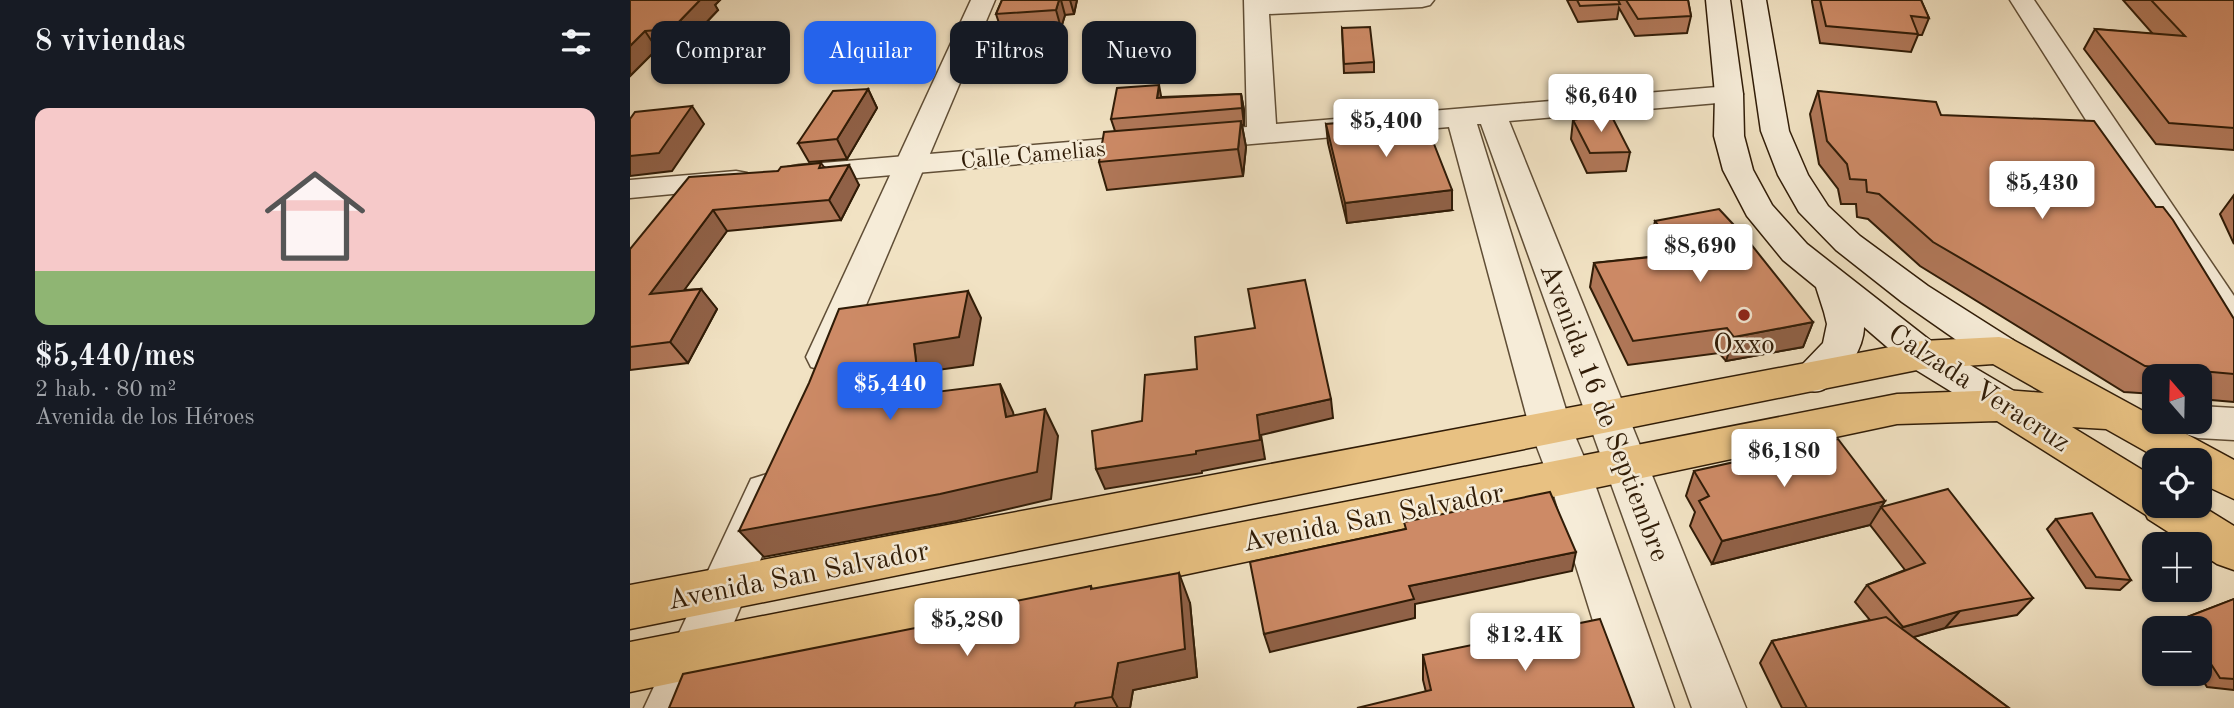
<!DOCTYPE html>
<html lang="es">
<meta charset="utf-8">
<style>
:root{--surface:#171b24;--page:#20242c;--text:#f1f3f6;--muted:#9ea1a6;--line:#363941;--accent:#2563eb}
body{margin:0;font-family:"Old Standard TT",serif;background:var(--page);color:var(--text);height:100vh;display:flex;flex-direction:column;font-size:26px;white-space:nowrap}
*{box-sizing:border-box;margin:0}
p{font-size:23px;color:var(--muted)}
.icon{flex:none;width:38px;height:38px;fill:none;stroke:currentColor;stroke-width:2;stroke-linecap:round;stroke-linejoin:round}
.map{position:relative;flex:1;overflow:hidden}
.drawer{display:flex;flex-direction:column;background:var(--surface);width:630px}
.drawer>*{flex:none}
.guide{position:absolute;left:21px;top:21px;width:665px;height:63px;display:flex;gap:14px}
.needle{width:46px;rotate:340deg}
.fabs{position:absolute;left:1512px;top:364px;display:grid;gap:14px}
.fabs a{display:grid;place-items:center;width:70px;height:70px;border-radius:14px;background:var(--surface);box-shadow:0 2px 5px #0004;font-size:35px}
.price{position:absolute;translate:-50% -60px;padding:0 16px;border-radius:7px;background:#fff;color:#222;font-size:23px;line-height:46px;filter:drop-shadow(0 2px 4px #0008)}
.price::after{content:'';position:absolute;left:50%;top:42px;width:21px;height:16px;margin-left:-10px;background:inherit;clip-path:polygon(0 0,100% 0,50% 100%)}
.price.on{background:var(--accent);color:#fff}
ul{padding:0;list-style:none}
li{display:grid;align-content:center;gap:14px;height:371px;padding:0 35px}
li+li{border-top:2px solid var(--line)}
li span{display:grid;place-items:center;height:217px;border-radius:14px;color:#555}
li>.icon{margin-inline-start:auto}
span .icon{width:126px;height:126px;fill:#fffc;stroke-width:1}
li b{font-size:30px}
h2{display:flex;justify-content:space-between;align-items:center;height:84px;padding:0 35px;font-size:30px}
.tag{padding:0 24px;border-radius:14px;background:var(--surface);box-shadow:0 2px 5px #0004;font-size:24px;line-height:63px}
.tag.on{background:var(--accent);color:#fff}
main{display:flex;flex:1;min-height:0}
.map>svg:first-child{display:block}
.lines{fill:none;stroke-linecap:round;stroke-linejoin:round}
.minor-casing{stroke:#604e36;stroke-width:3}
.tertiary-casing{stroke:#604e36;stroke-width:3}
.secondary-casing{stroke:#301c07;stroke-width:3}
.primary-casing{stroke:#301c07;stroke-width:3}
.minor{fill:#f6ecd8;fill-rule:evenodd}
.tertiary{fill:#f6ecd8;fill-rule:evenodd}
.secondary{fill:#f6ecd8;fill-rule:evenodd}
.primary{fill:#e8c182;fill-rule:evenodd}
.wall{fill:#b07758;stroke:#301c07;stroke-width:2}
.shaded-wall{fill:#906147;stroke:#301c07;stroke-width:2}
.building{fill:#cd8a66;stroke:#301c07;stroke-width:2}
.poi-dot{fill:#8f2418;stroke:#f6ecd8;stroke-width:2.5}
.labels{text-anchor:middle;stroke-width:5;stroke-linejoin:round;paint-order:stroke}
.far-street-label{font-size:23px;fill:#301c07;stroke:#f6ecd8}
.poi-label{font-size:28px;fill:#301c07;stroke:#f6ecd8}
.street-label{font-size:28px;fill:#301c07;stroke:#f6ecd8}
</style>
<main>
<section class="drawer">
<h2>8 viviendas<svg class="icon" aria-label="filters" viewBox="0 0 24 24"><path d="M4 7h16M4 17h16"/><circle cx="9" cy="7" r="2"/><circle cx="15" cy="17" r="2"/></svg></h2>
<ul>
<li><span style="background:linear-gradient(#f6c9c9 75%,#8fb573 0)"><svg class="icon" aria-label="home" viewBox="0 0 24 24"><path d="M3 11l9-7 9 7M6 9v11h12V9"/></svg></span><div><b>$5,440/mes</b><p>2 hab. · 80 m²</p><p>Avenida de los Héroes</p></div></li>
</ul>
</section>
<div class="map">
<svg width="1604" height="708" viewBox="0 0 1604 708">
<rect width="100%" height="100%" fill="#f1e2c3"/>
<filter id="stains"><feTurbulence type="fractalNoise" baseFrequency=".00286" numOctaves="4"/><feColorMatrix values="0 0 0 0 .2 0 0 0 0 .09 0 0 0 0 .02 0 0 0 .5 -.17"/></filter>
<radialGradient id="worn" r=".72"><stop offset=".6" stop-color="#630" stop-opacity="0"/><stop offset="1" stop-color="#630" stop-opacity=".3"/></radialGradient>
<g class="lines">
<!-- minor casing -->
<g class="minor-casing">
<g id="minor">
<path d="M614,0H804L800,5L792,7L639,14L646,124L1099,86L1109,88L1113,94L1109,100L1099,102L879,121L1116,708H1062L851,124H847L942,429L962,476L1044,708H990L918,476L900,429L819,127L169,183L158,181L154,174L158,167L169,165L617,127Z"/>
<path d="M1380,0H1404L1604,296V337L1591,333Z"/>
<path d="M106,171L117,173L121,180L117,187L0,198V180Z"/>
<path d="M1570,406L1604,408V440L1568,438L1553,433L1547,422H1570Z"/>
</g>
</g>
<!-- tertiary casing -->
<g class="tertiary-casing">
<g id="tertiary">
<path d="M341,0H365L214,357L209,367L195,371L181,367L176,357Z"/>
<path d="M137,474L153,479L159,492L68,708H14L121,479Z"/>
</g>
</g>
<!-- secondary casing -->
<g class="secondary-casing">
<g id="secondary">
<path d="M1076,0H1100L1113,94L1114,136L1123,170L1142,205L1177,244L1306,345L1389,394L1395,405L1389,416L1375,420L1361,416L1278,365L1234,327C1234,348 1215,378 1196,388C1187,394 1179,391 1169,388L1163,378L1169,368L1193,343L1197,324L1194,312L1186,287L1153,260L1117,216L1093,170L1084,136L1085,94Z"/>
<path d="M1112,0H1136L1159,131L1178,175L1198,206L1230,236L1298,286L1383,340L1388,350L1383,360L1369,363L1355,360L1272,302L1206,250L1169,212L1148,175L1131,131Z"/>
</g>
</g>
<!-- primary casing -->
<g class="primary-casing">
<path id="primary" d="M1369,337L1383,340L1524,417V422H1534L1604,460V499L1570,483V460H1531L1476,429L1442,427L1524,477V506L1570,505L1604,526V570L1587,564L1570,553V544H1557L1518,519L1516,515L1367,421L1267,424L0,692V642L1267,394L1375,390L1414,393L1363,364L1292,369L0,629V585L1292,341Z"/>
</g>
<!-- minor -->
<use href="#minor" class="minor"/>
<!-- tertiary -->
<use href="#tertiary" class="tertiary"/>
<!-- secondary -->
<use href="#secondary" class="secondary"/>
<!-- primary -->
<use href="#primary" class="primary"/>
</g>
<!-- wall -->
<g class="wall">
<path d="M0,0H90L85,5L88,10L53,47L27,49L0,76Z"/>
<path d="M372,0H447L444,14L435,15L431,28L372,32L366,14Z"/>
<path d="M937,0H1058L1061,16L1057,33L1005,36L989,8L987,19L948,22Z"/>
<path d="M1182,0H1291L1299,18L1292,35H1288L1281,52L1190,43L1182,2Z"/>
<path d="M1493,0H1604V150L1526,144L1454,49L1465,29L1523,34Z"/>
<path d="M712,28L744,62V72L714,73Z"/>
<path d="M238,89L247,108L217,159L179,162L168,143Z"/>
<path d="M1188,91L1311,115L1604,319V402L1570,399V376H1524V394L1494,392L1290,266L1238,219L1227,217L1226,204H1211L1208,189L1189,164L1180,114Z"/>
<path d="M611,94L614,110V125H612L616,147L613,176L477,190L469,162L485,131L481,119L532,97Z"/>
<path d="M943,120L1000,152L996,171L957,173L941,139Z"/>
<path d="M696,124L822,210L717,223L698,143Z"/>
<path d="M191,163L194,167L229,185L211,220L97,231L54,290L71,289L87,309L58,363L0,370V249L148,171Z"/>
<path d="M1604,195V244L1590,214Z"/>
<path d="M1025,221L1183,322L1173,347L1096,361L1089,353L998,365L960,287L964,263L1028,256L1020,246Z"/>
<path d="M1064,471L1255,501L1251,507L1403,598L1387,615L1315,628L1283,637L1379,708H1152L1130,663L1142,641L1240,620L1225,602L1237,585L1275,570L1240,525L1082,564L1060,526L1065,512L1056,496Z"/>
<path d="M1426,519L1501,580L1490,590L1456,588L1417,529Z"/>
<path d="M461,586L462,589L560,603L567,677L503,690L500,708H39Z"/>
<path d="M1604,599V690L1577,687L1569,674H1570V628H1541L1552,619Z"/>
<path d="M793,655L1004,708L796,692L793,680Z"/>
</g>
<!-- shaded-wall -->
<g class="shaded-wall">
<path d="M70,0H90L85,5L88,10L53,47L42,29Z"/>
<path d="M429,0H431L435,15L431,28L426,10Z"/>
<path d="M440,0H447L444,14Z"/>
<path d="M15,31L27,49L0,76V46Z"/>
<path d="M529,85L532,101L527,98Z"/>
<path d="M238,89L247,108L217,159L207,139Z"/>
<path d="M611,94L614,110V125L612,108Z"/>
<path d="M62,106L74,124L42,171L0,176V156Z"/>
<path d="M611,121L616,147L613,176L608,149Z"/>
<path d="M219,165L229,185L211,220L199,200Z"/>
<path d="M822,190V210L717,223L715,203Z"/>
<path d="M83,210L97,231L37,314L20,294Z"/>
<path d="M71,289L87,309L58,363L40,342Z"/>
<path d="M338,291L351,318L343,365L300,371L307,421L290,394L284,344Z"/>
<path d="M1183,322L1173,347L1096,361L1104,337Z"/>
<path d="M370,384L383,412L390,444L376,417Z"/>
<path d="M701,399L703,418L631,435L635,459L572,471V473L475,489L466,469L566,451L627,415Z"/>
<path d="M415,409L428,436L421,499L327,521L134,557L109,531Z"/>
<path d="M1255,501L1240,525L1082,564L1092,541Z"/>
<path d="M946,552L942,571L785,604V618L640,652L634,634L779,586Z"/>
<path d="M549,573L560,603L567,677L503,690L500,708H488L482,697L488,663Z"/>
<path d="M1330,611L1315,628L1260,644L1273,627Z"/>
</g>
<!-- building -->
<g class="building">
<path d="M0,0H70L42,29L15,31L0,46Z"/>
<path d="M372,0H429L426,10L366,14Z"/>
<path d="M947,0H988L990,4L950,6Z"/>
<path d="M996,0H1058L1061,16L1008,19Z"/>
<path d="M1190,0H1291L1299,18L1281,16L1288,34L1196,26Z"/>
<path d="M1521,0H1604V128L1539,123L1465,29L1555,36Z"/>
<path d="M740,27L744,62L714,64L712,28Z"/>
<path d="M529,85L527,98L611,94L612,108L481,119L487,88Z"/>
<path d="M238,89L207,139L168,143L203,91Z"/>
<path d="M1188,91L1306,102L1311,115L1464,121L1526,207H1533L1543,220L1604,319V374L1515,366L1303,242L1249,194L1237,192L1236,180L1220,179L1217,164L1197,141Z"/>
<path d="M62,106L29,153L0,156V119L5,112Z"/>
<path d="M980,113L1000,152L960,153L943,120Z"/>
<path d="M793,116L822,190L715,203L696,124Z"/>
<path d="M611,121L608,149L469,162L474,132Z"/>
<path d="M191,163L189,168L219,165L199,200L83,210L20,294L71,289L40,342L0,347V249L59,177L148,171L151,167Z"/>
<path d="M1089,209L1116,238L1183,322L1104,337L1097,328L1003,341L964,263L1051,254L1025,221Z"/>
<path d="M675,280L701,399L627,415L630,440L566,451V454L466,469L462,431L512,421L515,375L567,369L565,337L625,328L618,289Z"/>
<path d="M338,291L329,337L284,344L290,394L370,384L376,417L415,409L407,472L310,494L109,531L179,383L209,309Z"/>
<path d="M1208,439L1255,501L1092,541L1069,501L1079,496L1064,471Z"/>
<path d="M1318,489L1403,598L1330,611L1273,627L1237,585L1295,563L1251,507Z"/>
<path d="M920,492L946,552L779,586L784,599L634,634L620,562L776,529L774,522Z"/>
<path d="M1462,513L1501,580L1466,577L1426,519Z"/>
<path d="M549,573L555,649L488,663L482,697L446,703L444,708H39L53,674L331,619V612L461,586V589Z"/>
<path d="M1604,599V679L1590,678L1570,647V628H1557L1552,619Z"/>
<path d="M1256,617L1379,708H1177L1142,641Z"/>
<path d="M970,619L1004,708H727L801,690L793,655Z"/>
</g>
<!-- markers -->
<circle class="poi-dot" cx="1114" cy="315" r="7"/>
<g class="labels">
<!-- far-street labels -->
<g class="far-street-label">
<text transform="translate(403 154) rotate(-5)" y="8">Calle Camelias</text>
</g>
<!-- poi labels -->
<g class="poi-label">
<text x="1114" y="353">Oxxo</text>
</g>
<!-- street labels -->
<g class="street-label">
<text transform="translate(1350 387) rotate(33)" y="10">Calzada Veracruz</text>
<text transform="translate(976 412) rotate(69)" y="10">Avenida 16 de Septiembre</text>
<text transform="translate(743 516) rotate(-11)" y="10">Avenida San Salvador</text>
<text transform="translate(168 574) rotate(-11)" y="10">Avenida San Salvador</text>
</g>
</g>
<rect width="100%" height="100%" filter="url(#stains)"/>
<rect width="100%" height="100%" fill="url(#worn)"/>
</svg>
<div class="fabs">
<a><svg class="needle" viewBox="-14 -14 28 28"><path d="M0-13l5 13h-10z" fill="#e53935"/><path d="M0 13l5-13h-10z" fill="#9ea1a6"/></svg></a>
<a><svg class="icon" aria-label="locate" viewBox="0 0 24 24"><circle cx="12" cy="12" r="6"/><path d="M12 2v4M12 18v4M2 12h4M18 12h4"/></svg></a>
<a>+</a>
<a>−</a>
</div>
<b class="price" style="left:971px;top:134px">$6,640</b>
<b class="price" style="left:756px;top:159px">$5,400</b>
<b class="price" style="left:1412px;top:221px">$5,430</b>
<b class="price" style="left:1070px;top:284px">$8,690</b>
<b class="price on" style="left:260px;top:422px">$5,440</b>
<b class="price" style="left:1154px;top:489px">$6,180</b>
<b class="price" style="left:337px;top:658px">$5,280</b>
<b class="price" style="left:895px;top:673px">$12.4K</b>
<div class="guide">
<a class="tag">Comprar</a>
<a class="tag on">Alquilar</a>
<a class="tag">Filtros</a>
<a class="tag">Nuevo</a>
</div>
</div>
</main>
